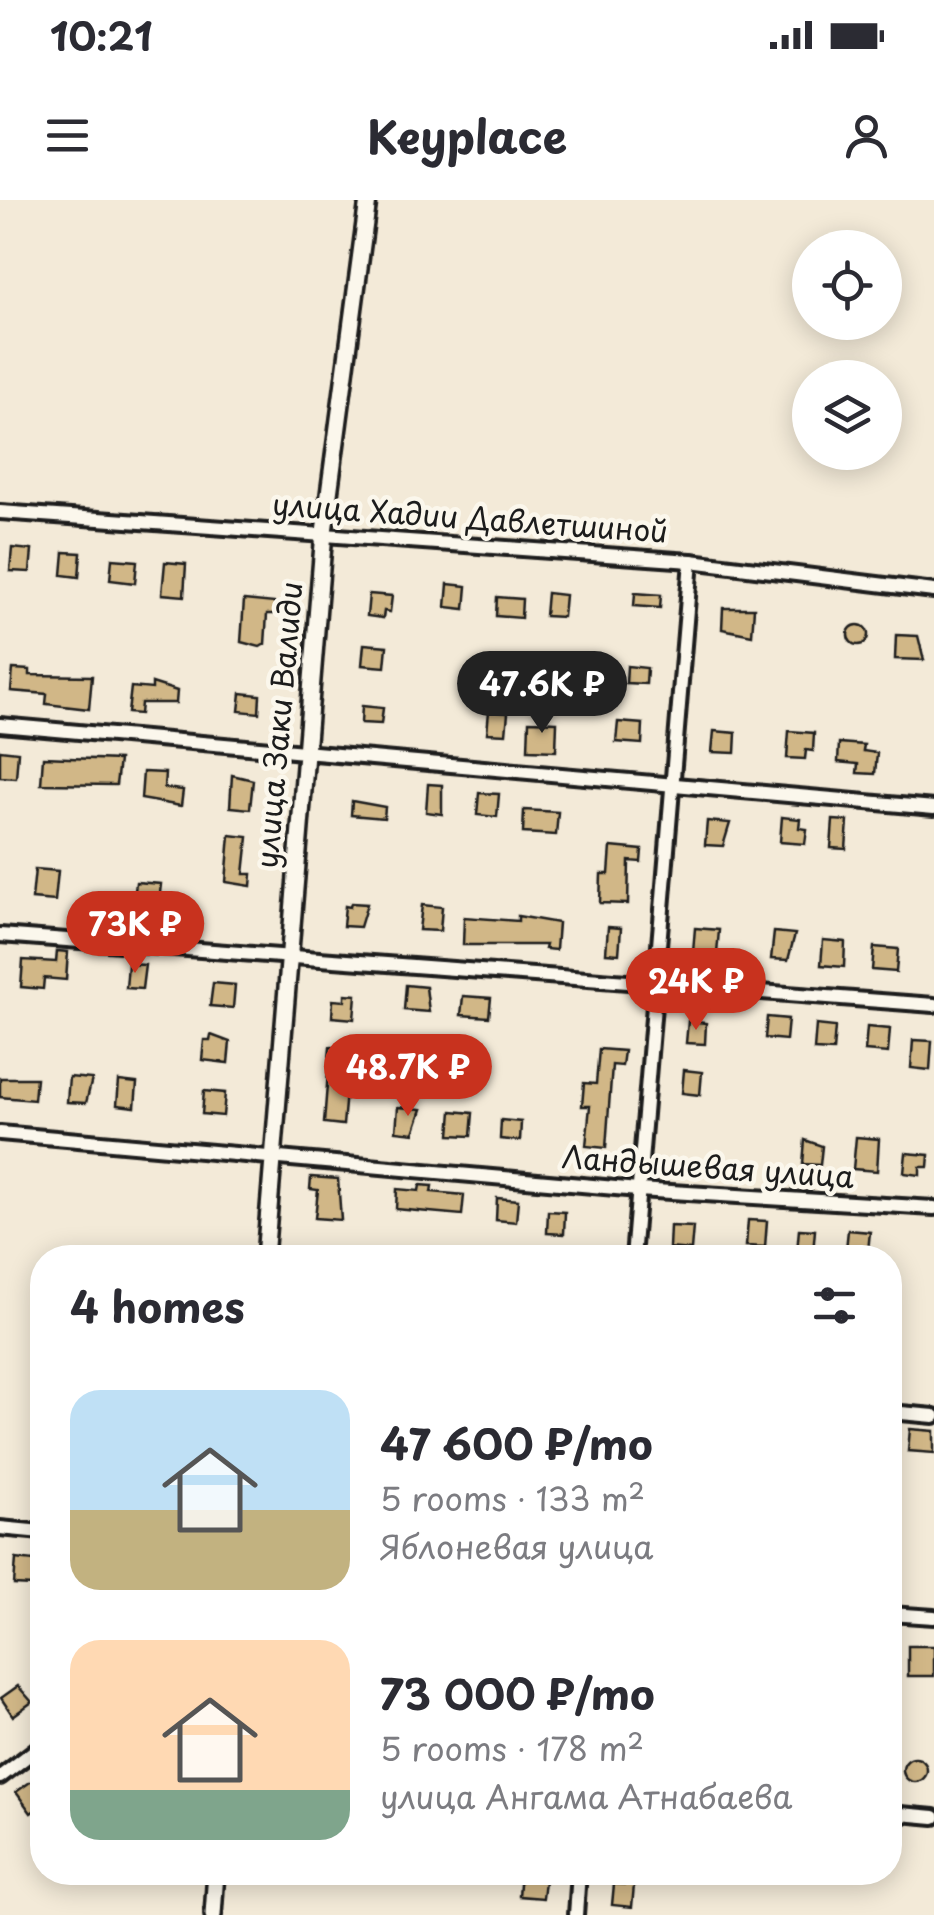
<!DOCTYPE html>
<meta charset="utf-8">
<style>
:root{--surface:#fff;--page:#f2f2f3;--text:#2b2b33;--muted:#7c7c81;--accent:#c8321e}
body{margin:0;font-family:"Playpen Sans",sans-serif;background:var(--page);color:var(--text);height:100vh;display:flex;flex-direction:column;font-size:38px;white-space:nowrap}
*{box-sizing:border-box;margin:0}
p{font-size:32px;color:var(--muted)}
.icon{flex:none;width:55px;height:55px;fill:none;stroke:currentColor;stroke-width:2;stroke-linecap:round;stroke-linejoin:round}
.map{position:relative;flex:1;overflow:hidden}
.details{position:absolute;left:30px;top:1045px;width:872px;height:640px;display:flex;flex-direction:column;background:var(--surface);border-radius:40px;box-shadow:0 5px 25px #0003}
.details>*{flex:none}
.fabs{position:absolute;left:792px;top:30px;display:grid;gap:20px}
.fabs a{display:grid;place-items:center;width:110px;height:110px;border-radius:50%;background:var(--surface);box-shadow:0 5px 25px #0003;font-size:50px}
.price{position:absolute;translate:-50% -85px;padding:0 22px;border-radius:35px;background:var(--accent);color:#fff;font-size:32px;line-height:65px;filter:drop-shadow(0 2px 5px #0008)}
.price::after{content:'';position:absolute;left:50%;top:60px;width:30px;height:22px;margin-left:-15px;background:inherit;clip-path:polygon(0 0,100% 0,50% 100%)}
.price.active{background:#222;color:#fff}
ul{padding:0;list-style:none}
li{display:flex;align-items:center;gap:30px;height:250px;padding:0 40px}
li span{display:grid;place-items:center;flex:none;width:280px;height:200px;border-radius:30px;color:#555}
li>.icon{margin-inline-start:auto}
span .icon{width:120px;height:120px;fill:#fffc;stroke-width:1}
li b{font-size:42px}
h2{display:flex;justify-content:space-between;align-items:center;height:120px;padding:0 40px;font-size:42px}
.status{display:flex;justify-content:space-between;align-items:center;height:70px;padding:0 50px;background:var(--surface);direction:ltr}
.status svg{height:28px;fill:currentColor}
header{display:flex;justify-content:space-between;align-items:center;height:130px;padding:0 40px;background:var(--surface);font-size:45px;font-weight:700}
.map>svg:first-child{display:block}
.building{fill:#d1b787;stroke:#1c1c1c;stroke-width:2.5}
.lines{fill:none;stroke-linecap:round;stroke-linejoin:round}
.minor-casing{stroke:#1c1c1c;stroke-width:20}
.tertiary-casing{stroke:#1c1c1c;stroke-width:22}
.minor{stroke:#fbf7ec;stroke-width:12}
.tertiary{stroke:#fbf7ec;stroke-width:15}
.labels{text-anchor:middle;stroke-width:9;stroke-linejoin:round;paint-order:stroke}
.street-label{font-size:30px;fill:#1c1c1c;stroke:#fbf7ec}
</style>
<div class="status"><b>10:21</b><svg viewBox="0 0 49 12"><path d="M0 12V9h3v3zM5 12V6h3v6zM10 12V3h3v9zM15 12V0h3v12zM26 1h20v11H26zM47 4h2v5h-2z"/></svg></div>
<header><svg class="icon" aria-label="menu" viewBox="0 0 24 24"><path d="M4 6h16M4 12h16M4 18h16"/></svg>Keyplace<svg class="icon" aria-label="person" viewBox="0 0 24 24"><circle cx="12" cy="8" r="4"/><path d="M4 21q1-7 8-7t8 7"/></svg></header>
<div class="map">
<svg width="934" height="1715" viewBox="0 0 934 1715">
<rect width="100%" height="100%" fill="#f3ead8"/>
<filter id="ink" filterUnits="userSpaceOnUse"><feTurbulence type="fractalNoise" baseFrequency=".01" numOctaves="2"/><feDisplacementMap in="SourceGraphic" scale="20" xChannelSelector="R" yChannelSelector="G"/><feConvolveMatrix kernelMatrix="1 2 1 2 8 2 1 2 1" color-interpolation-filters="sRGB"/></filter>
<g filter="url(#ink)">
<!-- building -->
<g class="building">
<path d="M12,348L32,350L30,372L10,371Z"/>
<path d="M64,352L81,353L79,377L62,375Z"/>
<path d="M112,359L137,361L135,383L110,380Z"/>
<path d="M165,362L186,364L184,396L162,394Z"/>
<path d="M448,384L467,386L465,409L446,407Z"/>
<path d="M547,393L565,395L563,417L545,416Z"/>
<path d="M635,393L661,395L660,408L634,406Z"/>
<path d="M369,394L392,396L390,412L384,411L383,418L367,416Z"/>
<path d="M497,397L522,399L521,418L496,416Z"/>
<path d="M244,400L275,403L274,414H267L265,444L260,447L241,442Z"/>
<path d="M723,408H754L752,435L722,429Z"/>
<circle cx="858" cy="435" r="10"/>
<path d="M896,435L918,436L924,460L895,459Z"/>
<path d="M364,444L387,446L385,467L362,465Z"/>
<path d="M627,466L647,468L646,484L626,483Z"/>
<path d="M13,469L30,470V475L92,476L89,509L46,504L47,494L11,491Z"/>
<path d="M152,483L177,491L176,503H141L140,514L128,513L131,487L152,489Z"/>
<path d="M241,493L260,495L259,513L239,511Z"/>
<path d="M362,506L383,508L381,524L361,523Z"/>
<path d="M489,511L508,513L506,534L487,533Z"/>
<path d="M529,521L557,522L556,551L528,550Z"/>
<path d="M618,522L643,524L642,544L616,542Z"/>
<path d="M714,531L736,533L735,553L712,552Z"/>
<path d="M789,531L814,533L813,551L806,550L805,559L787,558Z"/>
<path d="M839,543L864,545L863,551L877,553L875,574L857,573L858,564L838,562Z"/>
<path d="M0,550L18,552L16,578L0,577Z"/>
<path d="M43,557L119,560L116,585L41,584Z"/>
<path d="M143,572L165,573L164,588L183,590L181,606L141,599Z"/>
<path d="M232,575L253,580L250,609L230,607Z"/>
<path d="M428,584L442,585V614L426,612Z"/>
<path d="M479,593L499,594L497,617L477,615Z"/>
<path d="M352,601L385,607L384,618L351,615Z"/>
<path d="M524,610L558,612L556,635L523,633Z"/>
<path d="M782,617L800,619L799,628L807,629L805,644L780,642Z"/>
<path d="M833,620L848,621L846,649L831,648Z"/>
<path d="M707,621L730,623L723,646L705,645Z"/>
<path d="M230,635L248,637L244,674H252L251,686L226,682Z"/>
<path d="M611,647L642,650L641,662L629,661L628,704L600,703L601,674H609Z"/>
<path d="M35,669L58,671L55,701L32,699Z"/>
<path d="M136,682L161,684L158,711L133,709Z"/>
<path d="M351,703L367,704L360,727L343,726L345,706L350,707Z"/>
<path d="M422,705L442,707L440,731L419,730Z"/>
<path d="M518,716L558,723L556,750L545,749L546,745H463L464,717L518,721Z"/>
<path d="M608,727L621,728L619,754L606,753Z"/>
<path d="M695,728L719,730L717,754L693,752Z"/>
<path d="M774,732L795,734L788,760L771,759Z"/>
<path d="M823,740L845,742L844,767L821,765Z"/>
<path d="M874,747L898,749L896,772L872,770Z"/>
<path d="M57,751L68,752L66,780L44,778L43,789L21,787L23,760L56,762Z"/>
<path d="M128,764L145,765L142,789L126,788Z"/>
<path d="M213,783L235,785L233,808L210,806Z"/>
<path d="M406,785L426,787L429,812L404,810Z"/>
<path d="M345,794L356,795L354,819L332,817L333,800L345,801Z"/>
<path d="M463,796L491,798L489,817L461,815Z"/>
<path d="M767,817L788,819L786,840L765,838Z"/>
<path d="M688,821L706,823L705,844L686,843Z"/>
<path d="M816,825L835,827L833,851L814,850Z"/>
<path d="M867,827L890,829L888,853L865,851Z"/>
<path d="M211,835L230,842L228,863L202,860L204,840H210Z"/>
<path d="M913,840L932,841L930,870L911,868Z"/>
<path d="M330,847L350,848L343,925L324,923Z"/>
<path d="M599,849L624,851L622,866L612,865L606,948L586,946L590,906H582L584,883L596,884Z"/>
<path d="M684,870L702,872L700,895L682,893Z"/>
<path d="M69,877L92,879L86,903L67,902Z"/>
<path d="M0,878H36L34,900L0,897Z"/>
<path d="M119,881L137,883L135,907L117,905Z"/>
<path d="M204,891L225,893L223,916L202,914Z"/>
<path d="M398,907L422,909L414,933L396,931Z"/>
<path d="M452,911L473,913L471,936L450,935Z"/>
<path d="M501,920L521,922L520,941L500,939Z"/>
<path d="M856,937L879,939L877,971L853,969Z"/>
<path d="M805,940L822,946L820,965L803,964Z"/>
<path d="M906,953L929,955L928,967H920V975L904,973Z"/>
<path d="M311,977L338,979L341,1020L315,1018L318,990L310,989Z"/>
<path d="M420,985L432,986L431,992L464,995L462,1015L396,1009L397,989L419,991Z"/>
<path d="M497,998L518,1000L516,1022L496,1020Z"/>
<path d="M548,1011L565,1012L564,1034L547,1033Z"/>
<path d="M748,1020L767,1021L765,1047L746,1046Z"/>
<path d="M670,1026L693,1027L691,1050L669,1048Z"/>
<path d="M799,1029L815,1030L813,1053L797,1052Z"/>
<path d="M848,1030L870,1032L868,1051L846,1049Z"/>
<path d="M910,1229L934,1231V1253L908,1251Z"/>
<path d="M16,1359L35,1361L33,1386L14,1385Z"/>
<rect x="908" y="1446" width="26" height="30"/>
<path d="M18,1486L32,1502L13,1516L1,1498Z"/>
<circle cx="915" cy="1570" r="12"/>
<path d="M33,1580L37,1586L42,1582V1605L31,1613L16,1592Z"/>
<path d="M521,1672H546L543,1698L519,1696Z"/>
<path d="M614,1684L634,1685L632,1707L612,1705Z"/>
</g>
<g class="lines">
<!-- minor casing -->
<g class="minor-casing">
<g id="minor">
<path d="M0,312L691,361L934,391"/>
<path d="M0,525L934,608"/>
<path d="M0,735L934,805"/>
<path d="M0,933L638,990L934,1008"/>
<path d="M633,1058L691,361"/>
<path d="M890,1212L934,1216"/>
<path d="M0,1328L42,1332"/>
<path d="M890,1414L934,1417"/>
<path d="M0,1577L42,1545"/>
<path d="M890,1613L934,1617"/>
<path d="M576,1715L579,1672"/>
</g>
</g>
<!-- tertiary casing -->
<g class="tertiary-casing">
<g id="tertiary">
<path d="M265,1058L324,332L368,0"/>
<path d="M213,1715L216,1672"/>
</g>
</g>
<!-- minor -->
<use href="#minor" class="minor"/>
<!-- tertiary -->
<use href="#tertiary" class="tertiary"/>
</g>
</g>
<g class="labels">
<!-- street labels -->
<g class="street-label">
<text transform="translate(470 319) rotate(4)" y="10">улица Хадии Давлетшиной</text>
<text transform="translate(280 525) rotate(-85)" y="10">улица Заки Валиди</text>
<text transform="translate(708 968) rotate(4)" y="10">Ландышевая улица</text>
</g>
</g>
</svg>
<div class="fabs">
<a><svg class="icon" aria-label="locate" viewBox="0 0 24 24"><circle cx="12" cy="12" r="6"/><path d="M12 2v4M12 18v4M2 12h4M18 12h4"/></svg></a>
<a><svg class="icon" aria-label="layers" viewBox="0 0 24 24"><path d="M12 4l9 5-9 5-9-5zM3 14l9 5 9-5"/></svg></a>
</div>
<b class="price active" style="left:542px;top:536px">47.6K ₽</b>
<b class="price" style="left:135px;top:776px">73K ₽</b>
<b class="price" style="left:696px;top:833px">24K ₽</b>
<b class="price" style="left:408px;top:919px">48.7K ₽</b>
<section class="details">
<h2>4 homes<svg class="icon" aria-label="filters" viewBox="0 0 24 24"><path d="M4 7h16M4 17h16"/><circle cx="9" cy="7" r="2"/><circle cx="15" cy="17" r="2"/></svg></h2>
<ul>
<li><span style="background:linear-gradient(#bfe0f5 60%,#c2b280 0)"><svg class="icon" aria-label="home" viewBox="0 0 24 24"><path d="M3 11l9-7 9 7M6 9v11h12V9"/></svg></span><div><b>47 600 ₽/mo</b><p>5 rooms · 133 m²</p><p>Яблоневая улица</p></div></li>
<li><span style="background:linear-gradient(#ffd9b3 75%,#7fa58c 0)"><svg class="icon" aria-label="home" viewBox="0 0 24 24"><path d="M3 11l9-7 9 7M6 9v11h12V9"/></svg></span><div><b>73 000 ₽/mo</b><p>5 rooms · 178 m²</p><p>улица Ангама Атнабаева</p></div></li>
</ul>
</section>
</div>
